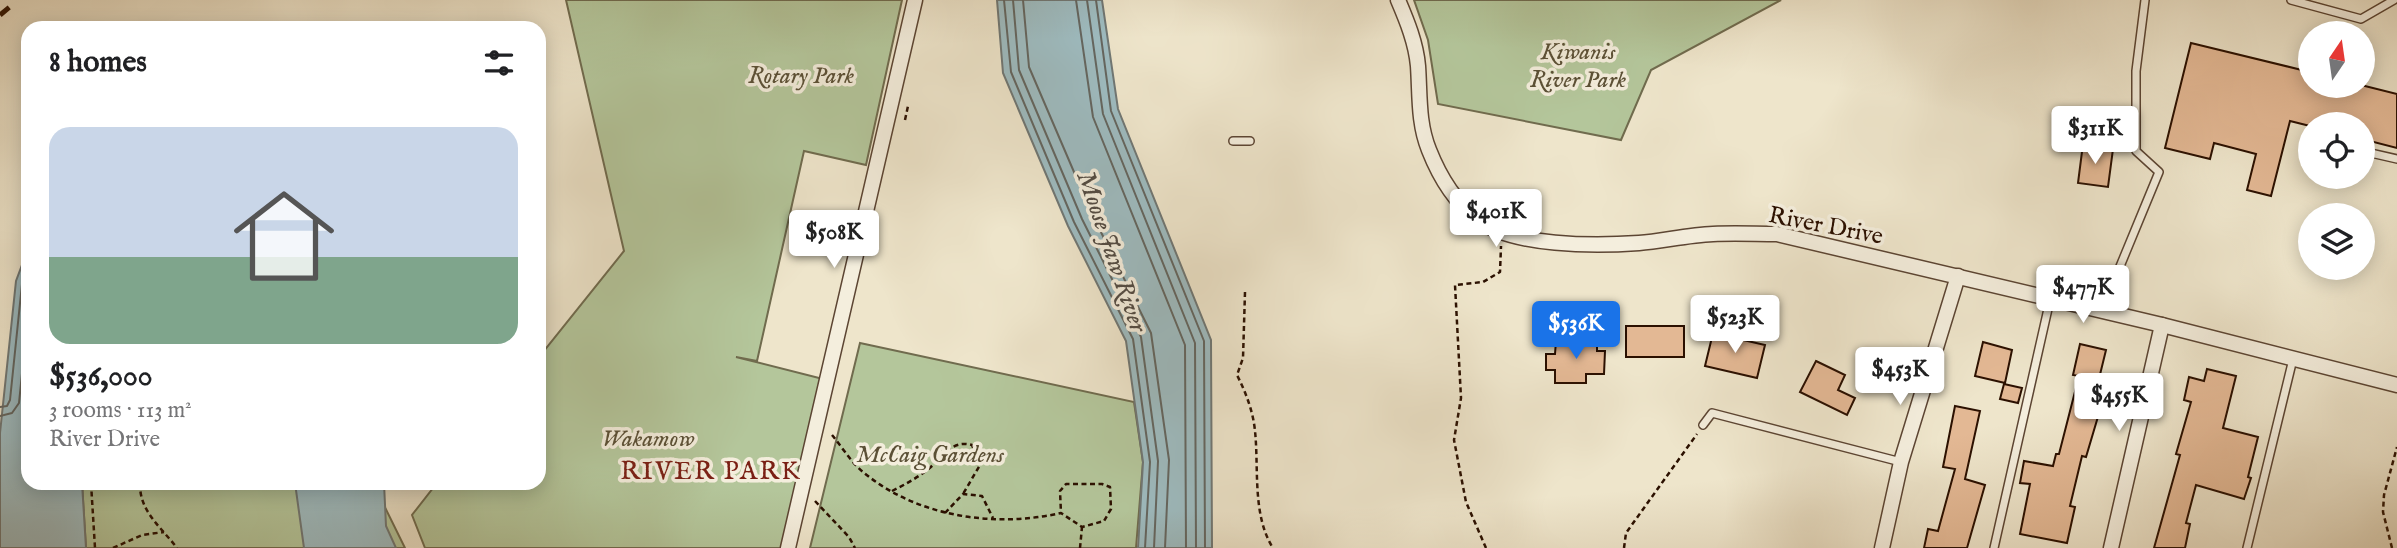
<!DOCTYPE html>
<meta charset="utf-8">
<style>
:root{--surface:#fff;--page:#f6f6f6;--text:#202124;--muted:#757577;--line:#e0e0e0;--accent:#1a73e8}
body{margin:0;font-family:"IM FELL English",serif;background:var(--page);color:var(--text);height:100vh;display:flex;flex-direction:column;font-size:26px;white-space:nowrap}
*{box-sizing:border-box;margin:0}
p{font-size:23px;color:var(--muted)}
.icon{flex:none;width:38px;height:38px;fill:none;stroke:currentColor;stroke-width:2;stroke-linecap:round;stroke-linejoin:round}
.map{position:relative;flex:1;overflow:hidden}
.drawer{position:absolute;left:21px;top:21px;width:525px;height:469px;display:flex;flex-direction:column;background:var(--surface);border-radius:21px;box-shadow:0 4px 18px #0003}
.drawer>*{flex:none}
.needle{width:46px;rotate:13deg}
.fabs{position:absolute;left:2298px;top:21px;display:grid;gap:14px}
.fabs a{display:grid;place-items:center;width:77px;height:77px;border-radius:50%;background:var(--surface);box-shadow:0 4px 18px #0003;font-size:35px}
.price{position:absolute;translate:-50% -60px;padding:0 16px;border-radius:7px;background:#fff;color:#222;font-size:23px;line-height:46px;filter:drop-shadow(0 2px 4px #0008)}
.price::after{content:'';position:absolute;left:50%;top:42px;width:21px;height:16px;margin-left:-10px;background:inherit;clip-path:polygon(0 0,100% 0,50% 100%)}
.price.selected{background:var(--accent);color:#fff}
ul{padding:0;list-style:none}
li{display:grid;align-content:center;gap:14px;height:371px;padding:0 28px}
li+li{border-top:2px solid var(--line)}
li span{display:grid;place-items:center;height:217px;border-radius:21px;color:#555}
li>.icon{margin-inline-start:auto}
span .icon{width:126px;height:126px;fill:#fffc;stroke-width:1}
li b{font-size:30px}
h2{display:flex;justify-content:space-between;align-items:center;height:84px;padding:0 28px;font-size:30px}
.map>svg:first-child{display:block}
.green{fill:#b4c69b;stroke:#706b4e;stroke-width:2}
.water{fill:#9ebcc1;stroke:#707774;stroke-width:2}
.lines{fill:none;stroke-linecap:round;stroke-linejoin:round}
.shore{stroke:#646660;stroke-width:2}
.building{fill:#e3b894;stroke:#2b1000;stroke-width:2}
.lane-casing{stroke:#5c4533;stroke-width:10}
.street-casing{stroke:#5c4533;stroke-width:17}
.path{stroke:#2b1000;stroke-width:2.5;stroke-dasharray:5 3.5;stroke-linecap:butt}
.lane{stroke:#f4eedd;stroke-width:7}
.street{stroke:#f4eedd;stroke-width:14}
.rail{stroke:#2b1000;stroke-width:5;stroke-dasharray:12 12;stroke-linecap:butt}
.labels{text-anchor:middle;stroke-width:7;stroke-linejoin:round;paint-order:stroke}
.park-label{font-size:24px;font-style:italic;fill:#5b5036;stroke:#f4eedd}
.street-label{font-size:24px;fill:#2b1000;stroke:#f4eedd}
.water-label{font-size:26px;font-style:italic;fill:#534c44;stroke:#f4eedd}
.neighbourhood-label{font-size:26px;letter-spacing:2px;fill:#7a1f14;stroke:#f4eedd}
</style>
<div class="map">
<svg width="2397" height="548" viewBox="0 0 2397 548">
<rect width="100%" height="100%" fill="#eee5cb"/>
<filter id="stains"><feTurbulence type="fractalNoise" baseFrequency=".00286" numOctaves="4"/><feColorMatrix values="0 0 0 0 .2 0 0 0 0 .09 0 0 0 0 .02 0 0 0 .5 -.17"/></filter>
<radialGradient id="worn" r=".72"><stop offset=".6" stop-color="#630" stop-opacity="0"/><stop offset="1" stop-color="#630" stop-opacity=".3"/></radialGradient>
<!-- green -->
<g class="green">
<path d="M566,0H902L866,165L804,151L757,361L736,357L827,380L791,548H425L412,515L437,483H539V357L624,251Z"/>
<path d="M1414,0H1781L1651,70L1621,140L1438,104L1428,40Z"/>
<path d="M860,343L1134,402L1143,462L1136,548H810Z"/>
<path d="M82,483H373L405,548H86Z"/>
</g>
<!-- water -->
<g class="water">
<path d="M997,0H1102L1118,109L1211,340L1212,548H1138L1143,462L1126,341L1068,226L1003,73Z"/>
<path d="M28,249V483H82L86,548H0V433L16,281Z"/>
<path d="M295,483H384L386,526L396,548H304Z"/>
</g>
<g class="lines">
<!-- shore -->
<g class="shore">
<path d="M1004,0L1011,72L1074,222L1133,339L1150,462L1145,548"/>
<path d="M1013,0L1019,70L1082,219L1141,337L1158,461L1154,548"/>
<path d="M1023,0L1029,67L1092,214L1151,333L1169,460L1165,548"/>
<path d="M1076,0L1093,117L1185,345L1186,548"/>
<path d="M1087,0L1103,114L1195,343L1196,548"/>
<path d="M1096,0L1111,111L1204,341L1205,548"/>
<path d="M0,407L7,406L10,400L22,284L28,268"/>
<path d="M0,416L12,413L19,403L28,314"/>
</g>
</g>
<!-- building -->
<g class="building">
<path d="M2191,43L2310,72V86H2365L2397,94V148L2362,139V124L2310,126L2290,121L2271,196L2247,190L2256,154L2214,143L2210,159L2165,148Z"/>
<path d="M2083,144L2113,149L2108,187L2078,183Z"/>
<rect x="1626" y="326" width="58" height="31"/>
<path d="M1713,333L1765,345L1757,378L1705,366Z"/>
<path d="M1556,341L1597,342V351H1605L1604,374H1586V383H1555V370H1546V354H1555Z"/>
<path d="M1983,342L2012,350L2005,383L1975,376Z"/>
<path d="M2080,344L2106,350L2096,391L2105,393L2086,457L2082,456L2070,506L2075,507L2067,543L2020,534L2030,484L2020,483L2024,461L2053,466L2056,454H2059L2079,376L2073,375Z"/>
<path d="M1816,361L1845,375L1838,390L1855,398L1847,415L1800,392Z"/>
<path d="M2207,369L2236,376L2223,428L2258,437L2248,477L2251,478L2244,499L2196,485L2186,523L2190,524L2185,548H2154L2180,455L2176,454L2191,402L2184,400L2189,377L2204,381Z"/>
<path d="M2004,384L2022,388L2018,403L2000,399Z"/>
<path d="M1955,406L1980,411L1965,479L1985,485L1967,548H1924L1928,529L1938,531L1955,469L1943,467Z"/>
</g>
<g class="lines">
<!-- lane casing -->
<g class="lane-casing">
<g id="lane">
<path d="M2291,0L2361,19L2394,0"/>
<path d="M1233,141H1250"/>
<path d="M2362,151L2397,159"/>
<path d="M2102,310L2159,172L2136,151V71L2145,0"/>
<path d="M1703,425L1712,413L1901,462"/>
<path d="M1994,548L2050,300"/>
<path d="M2247,548L2293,359"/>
</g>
</g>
<!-- street casing -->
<g class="street-casing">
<g id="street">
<path d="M1398,0C1407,21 1416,43 1418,66C1420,95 1418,123 1429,150C1440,178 1454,201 1477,219C1512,247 1596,246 1639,243C1663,241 1688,235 1713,234C1734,233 1756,234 1777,234L2162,325L2397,385"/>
<path d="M788,548L915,0"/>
<path d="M1882,548L1901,462L1958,276"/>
<path d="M2111,548L2162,325"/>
</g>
</g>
<!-- path -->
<g class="path">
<path d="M905,120L908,106"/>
<path d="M1245,292L1243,358L1237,375C1246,393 1253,411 1255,431C1259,469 1252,515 1273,548"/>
<path d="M832,435C842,447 851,462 863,472C917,517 994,528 1061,513L1082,527L1104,521L1111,509L1110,487L1102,484H1066L1060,491L1061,513"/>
<path d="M91,483L95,548"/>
<path d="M140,483C139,511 161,527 177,548"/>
<path d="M892,491C904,485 915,479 926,471C942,459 950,439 972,445L980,465L963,494"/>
<path d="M815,501L849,537L855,548"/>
<path d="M945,513L963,494L982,496L993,518"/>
<path d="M113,548L142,535L164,532"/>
<path d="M1080,548L1082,527"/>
<path d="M1486,548L1466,502L1454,440L1461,398L1455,285L1483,282L1500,272L1501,246"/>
<path d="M1624,548L1626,533L1697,434"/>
<path d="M2392,548L2383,512L2384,495L2397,447"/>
</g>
<!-- lane -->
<use href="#lane" class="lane"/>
<!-- street -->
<use href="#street" class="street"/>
<!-- rail -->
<path class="rail" d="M0,15L18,0"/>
</g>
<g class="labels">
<!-- park labels -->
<g class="park-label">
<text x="1578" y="59">Kiwanis<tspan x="1578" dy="28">River Park</tspan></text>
<text x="801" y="83">Rotary Park</text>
<text x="648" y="446">Wakamow</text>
<text x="930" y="462">McCaig Gardens</text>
</g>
<!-- street labels -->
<g class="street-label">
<text transform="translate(1826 225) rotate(11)" y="8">River Drive</text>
</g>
<!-- water labels -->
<g class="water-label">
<text transform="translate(1113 251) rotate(71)" y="9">Moose Jaw River</text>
</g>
<!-- neighbourhood labels -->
<g class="neighbourhood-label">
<text x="711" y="479">RIVER PARK</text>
</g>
</g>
<rect width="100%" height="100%" filter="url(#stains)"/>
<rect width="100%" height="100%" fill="url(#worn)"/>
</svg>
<div class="fabs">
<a><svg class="needle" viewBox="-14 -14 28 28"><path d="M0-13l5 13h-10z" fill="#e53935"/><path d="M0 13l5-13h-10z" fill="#757577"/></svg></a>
<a><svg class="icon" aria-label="locate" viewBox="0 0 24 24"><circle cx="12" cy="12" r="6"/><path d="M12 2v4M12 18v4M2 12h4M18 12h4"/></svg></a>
<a><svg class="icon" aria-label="layers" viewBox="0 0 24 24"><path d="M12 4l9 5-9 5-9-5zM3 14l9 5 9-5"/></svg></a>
</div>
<b class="price" style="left:2095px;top:166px">$311K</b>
<b class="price" style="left:1496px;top:249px">$401K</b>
<b class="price" style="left:834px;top:270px">$508K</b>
<b class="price" style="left:2083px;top:325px">$477K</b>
<b class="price" style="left:1735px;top:355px">$523K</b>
<b class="price selected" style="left:1576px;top:361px">$536K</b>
<b class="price" style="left:1900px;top:407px">$453K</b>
<b class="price" style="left:2119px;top:433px">$455K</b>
<section class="drawer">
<h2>8 homes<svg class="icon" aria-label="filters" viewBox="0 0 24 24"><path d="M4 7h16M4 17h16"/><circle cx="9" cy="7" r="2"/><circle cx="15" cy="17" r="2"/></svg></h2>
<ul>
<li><span style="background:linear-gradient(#c9d6e8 60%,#7fa58c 0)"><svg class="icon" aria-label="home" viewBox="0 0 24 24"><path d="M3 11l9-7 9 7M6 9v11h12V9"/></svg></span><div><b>$536,000</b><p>3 rooms · 113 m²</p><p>River Drive</p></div></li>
</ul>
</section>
</div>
